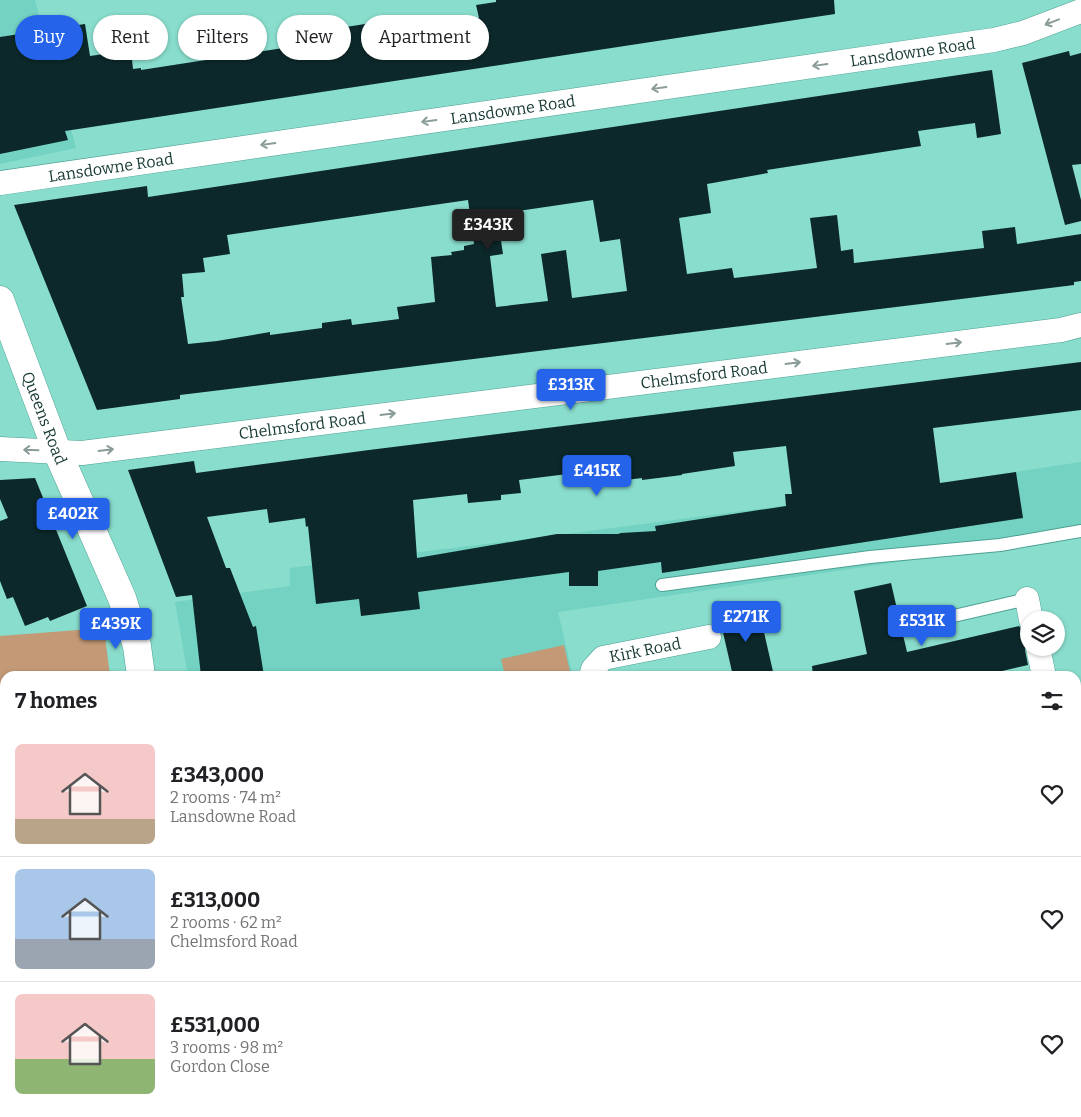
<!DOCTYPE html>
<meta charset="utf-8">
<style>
:root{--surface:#fff;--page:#f6f6f6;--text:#202124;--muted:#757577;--line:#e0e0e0;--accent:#2563eb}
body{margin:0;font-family:Bitter,serif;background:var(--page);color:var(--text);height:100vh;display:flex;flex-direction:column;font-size:19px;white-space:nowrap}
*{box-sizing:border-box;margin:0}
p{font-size:16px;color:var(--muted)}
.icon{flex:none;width:28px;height:28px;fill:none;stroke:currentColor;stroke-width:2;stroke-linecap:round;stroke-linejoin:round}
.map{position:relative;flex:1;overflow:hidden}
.sheet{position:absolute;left:0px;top:671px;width:1081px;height:446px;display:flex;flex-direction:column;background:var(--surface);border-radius:15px 15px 0 0;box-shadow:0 1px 4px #0004}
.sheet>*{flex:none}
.hud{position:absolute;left:15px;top:15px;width:500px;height:45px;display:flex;gap:10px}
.tools{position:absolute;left:1020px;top:611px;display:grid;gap:10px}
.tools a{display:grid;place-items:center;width:45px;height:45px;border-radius:50%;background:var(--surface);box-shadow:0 1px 4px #0004;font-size:25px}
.price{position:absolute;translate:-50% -42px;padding:0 11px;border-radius:5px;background:var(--accent);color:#fff;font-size:16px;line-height:32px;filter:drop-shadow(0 1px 2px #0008)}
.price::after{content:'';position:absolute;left:50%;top:30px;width:15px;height:11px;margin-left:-8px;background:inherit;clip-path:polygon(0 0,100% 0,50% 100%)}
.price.selected{background:#222;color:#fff}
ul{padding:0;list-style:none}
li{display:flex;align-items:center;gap:15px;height:125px;padding:0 15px}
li+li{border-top:1px solid var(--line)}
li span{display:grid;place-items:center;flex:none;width:140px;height:100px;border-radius:8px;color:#555}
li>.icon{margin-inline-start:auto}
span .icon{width:60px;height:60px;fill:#fffc;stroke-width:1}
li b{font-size:21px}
h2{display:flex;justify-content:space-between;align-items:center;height:60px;padding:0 15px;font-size:21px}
.tag{padding:0 18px;border-radius:22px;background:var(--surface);box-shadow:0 1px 4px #0004;font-size:18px;line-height:45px}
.tag.selected{background:var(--accent);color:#fff}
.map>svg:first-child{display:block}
.built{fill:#73d2c2}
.green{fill:#c39976}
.building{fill:#0c282a;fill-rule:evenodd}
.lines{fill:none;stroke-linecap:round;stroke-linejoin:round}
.service-casing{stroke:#4ca092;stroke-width:14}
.minor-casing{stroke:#4ca092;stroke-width:25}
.tertiary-casing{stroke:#4ca092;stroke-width:29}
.service{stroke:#fff;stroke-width:12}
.minor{stroke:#fff;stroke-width:24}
.tertiary{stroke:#fff;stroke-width:28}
.oneway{stroke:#8a9c99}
.labels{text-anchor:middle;stroke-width:5;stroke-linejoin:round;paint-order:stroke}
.street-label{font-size:16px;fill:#163933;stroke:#cdf5ec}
</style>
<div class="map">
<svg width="1081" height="1117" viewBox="0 0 1081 1117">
<rect width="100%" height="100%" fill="#89ddcd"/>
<!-- built -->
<g class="built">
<path d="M0,0H35L76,148L0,164Z"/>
<path d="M1081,462V535L558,612L573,676H188L175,602L290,586V568L543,537L843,498Z"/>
</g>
<!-- green -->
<g class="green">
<path d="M104,628L110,676H5V1112L90,1113V1117H0V636Z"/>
<path d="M564,645L571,676H505L501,659Z"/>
<path d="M1081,1092V1117H971L991,1112H1076V1093Z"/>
</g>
<!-- building -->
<g class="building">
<path d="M496,0H834L835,14L65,131L68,140L0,154V37L85,24L90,56L131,50L133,69L141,68V70L316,43L315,32L371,23V28L385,26L386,32L479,18L476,5L496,2Z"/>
<path d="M1069,51L1070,56L1081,53V164L1072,165L1081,200V221L1065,225L1022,63Z"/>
<path d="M992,70L1001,134L977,138L975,123L918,131L921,146L767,170L768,173L707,184L711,213L679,218L687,274L732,268L734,278L817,268L810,218L837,215L841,251L853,249L854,263L984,248L982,231L1015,227L1017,244L1081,234V281L1074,282V285L180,395V399L97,410L14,205L147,186L148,197ZM468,200L474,244L464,246V250L451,252L452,255L431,257L435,302L397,307L399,319L352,325L351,319L322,323V328L270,335V332L217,341L188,344L181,297H184L182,274L205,272L203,258L230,254L227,235ZM593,200L600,242L620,239L627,291L572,298L566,250L541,254L548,301L496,307L490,256L503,254L497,214Z"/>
<path d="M1081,362V410L933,428L940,483L1016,472L1023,518L662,573L661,562L598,571V586H569V572L418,592L420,609L361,616L359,599L316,604L308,526L306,527L305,518L269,523L267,509L207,517L226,568H230L253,627L256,626L264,676H201L192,595L176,597L128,470L194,461L196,473L369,450ZM786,446L792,494H785L786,506L655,526L656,531L621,533L618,534H557L417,558L413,500L467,494L468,503L501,500V495L521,493L519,480L600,470L602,483L642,478V480L682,475V474L735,466L733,452Z"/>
<path d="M35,478L87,606L50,621L48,617L25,626L13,597L7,599L0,581V521L8,518L0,499V480Z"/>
<path d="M891,583L907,652L1019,626L1021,629L1027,633L1028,639L1025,644V650L1028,665L981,676H813L812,666L867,654L854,591Z"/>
<path d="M758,606L774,676H733L719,615Z"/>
</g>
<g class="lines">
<!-- service casing -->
<g class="service-casing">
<g id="service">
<path d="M662,585L870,557L1000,545L1081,531"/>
<path d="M919,624L1027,599"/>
<path d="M0,966L5,968"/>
</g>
</g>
<!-- minor casing -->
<g class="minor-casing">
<g id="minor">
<path id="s1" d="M0,183L994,40L1023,33L1081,11"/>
<path id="s2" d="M0,449L82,453L1061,330L1081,325"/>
<path d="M1027,599L1031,620"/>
<path d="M1038,648L1044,676"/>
<path id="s3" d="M591,676L593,669L603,658L709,637"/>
<path d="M1076,723L1081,722"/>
<path d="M1076,853L1081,852"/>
<path d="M596,1112L597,1117"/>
</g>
</g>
<!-- tertiary casing -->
<g class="tertiary-casing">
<g id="tertiary">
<path id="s4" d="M0,300L57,451L122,598L137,646L141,676"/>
<path d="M462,1112L463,1117"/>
</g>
</g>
<!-- service -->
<use href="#service" class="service"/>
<!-- minor -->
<use href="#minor" class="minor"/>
<!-- tertiary -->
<use href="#tertiary" class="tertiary"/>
</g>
<!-- one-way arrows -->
<defs><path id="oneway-shaft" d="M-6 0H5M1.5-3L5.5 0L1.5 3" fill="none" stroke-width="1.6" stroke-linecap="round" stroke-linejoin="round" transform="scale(1.25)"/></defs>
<g class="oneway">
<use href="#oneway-shaft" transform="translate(1052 22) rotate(159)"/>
<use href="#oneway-shaft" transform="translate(820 65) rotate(172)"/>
<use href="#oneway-shaft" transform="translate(659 88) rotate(172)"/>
<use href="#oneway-shaft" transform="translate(429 121) rotate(172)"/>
<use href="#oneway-shaft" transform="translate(268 144) rotate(172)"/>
<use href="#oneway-shaft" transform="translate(954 343) rotate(-7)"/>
<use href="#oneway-shaft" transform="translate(793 363) rotate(-7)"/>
<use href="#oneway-shaft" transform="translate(388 414) rotate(-7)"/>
<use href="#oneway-shaft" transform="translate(31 450) rotate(-178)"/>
<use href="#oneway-shaft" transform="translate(106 450) rotate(-7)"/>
</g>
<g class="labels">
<!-- street labels -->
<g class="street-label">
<text dy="6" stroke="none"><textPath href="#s1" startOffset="922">Lansdowne Road</textPath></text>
<text dy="6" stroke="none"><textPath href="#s1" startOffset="518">Lansdowne Road</textPath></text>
<text dy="6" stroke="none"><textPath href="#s1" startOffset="112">Lansdowne Road</textPath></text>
<text dy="6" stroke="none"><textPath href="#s2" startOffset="709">Chelmsford Road</textPath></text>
<text dy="6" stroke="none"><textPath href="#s4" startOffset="126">Queens Road</textPath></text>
<text dy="6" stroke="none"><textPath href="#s2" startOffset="304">Chelmsford Road</textPath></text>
<text dy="6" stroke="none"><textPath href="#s3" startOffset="65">Kirk Road</textPath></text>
</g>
</g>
</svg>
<div class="tools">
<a><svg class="icon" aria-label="layers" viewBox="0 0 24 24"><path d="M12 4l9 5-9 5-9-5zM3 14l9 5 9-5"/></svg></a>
</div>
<b class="price selected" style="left:488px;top:251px">£343K</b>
<b class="price" style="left:571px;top:411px">£313K</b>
<b class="price" style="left:597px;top:497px">£415K</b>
<b class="price" style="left:73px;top:540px">£402K</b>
<b class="price" style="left:746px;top:643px">£271K</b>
<b class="price" style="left:922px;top:647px">£531K</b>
<b class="price" style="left:116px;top:650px">£439K</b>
<div class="hud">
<a class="tag selected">Buy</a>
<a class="tag">Rent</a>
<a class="tag">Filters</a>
<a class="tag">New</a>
<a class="tag">Apartment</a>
</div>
<section class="sheet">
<h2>7 homes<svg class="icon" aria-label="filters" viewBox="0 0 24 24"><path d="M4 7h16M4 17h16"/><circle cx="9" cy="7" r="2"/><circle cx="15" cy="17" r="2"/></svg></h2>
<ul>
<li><span style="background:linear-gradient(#f6c9c9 75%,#b9a48a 0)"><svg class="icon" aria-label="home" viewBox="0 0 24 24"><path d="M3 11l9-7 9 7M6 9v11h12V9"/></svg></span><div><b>£343,000</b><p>2 rooms · 74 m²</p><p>Lansdowne Road</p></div><svg class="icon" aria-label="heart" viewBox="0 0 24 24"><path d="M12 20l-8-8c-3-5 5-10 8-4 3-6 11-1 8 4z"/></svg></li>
<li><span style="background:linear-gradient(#a9c7e8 70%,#9aa5b1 0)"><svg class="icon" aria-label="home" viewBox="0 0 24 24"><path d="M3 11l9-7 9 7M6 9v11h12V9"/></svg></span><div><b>£313,000</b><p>2 rooms · 62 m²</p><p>Chelmsford Road</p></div><svg class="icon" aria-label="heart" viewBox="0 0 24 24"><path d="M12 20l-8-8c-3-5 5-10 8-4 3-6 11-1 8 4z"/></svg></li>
<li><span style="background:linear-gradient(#f6c9c9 65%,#8fb573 0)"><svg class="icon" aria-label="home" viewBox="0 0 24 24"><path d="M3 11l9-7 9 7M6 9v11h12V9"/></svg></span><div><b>£531,000</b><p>3 rooms · 98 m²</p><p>Gordon Close</p></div><svg class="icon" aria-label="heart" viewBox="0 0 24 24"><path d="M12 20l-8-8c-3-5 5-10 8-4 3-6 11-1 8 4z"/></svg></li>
</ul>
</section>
</div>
